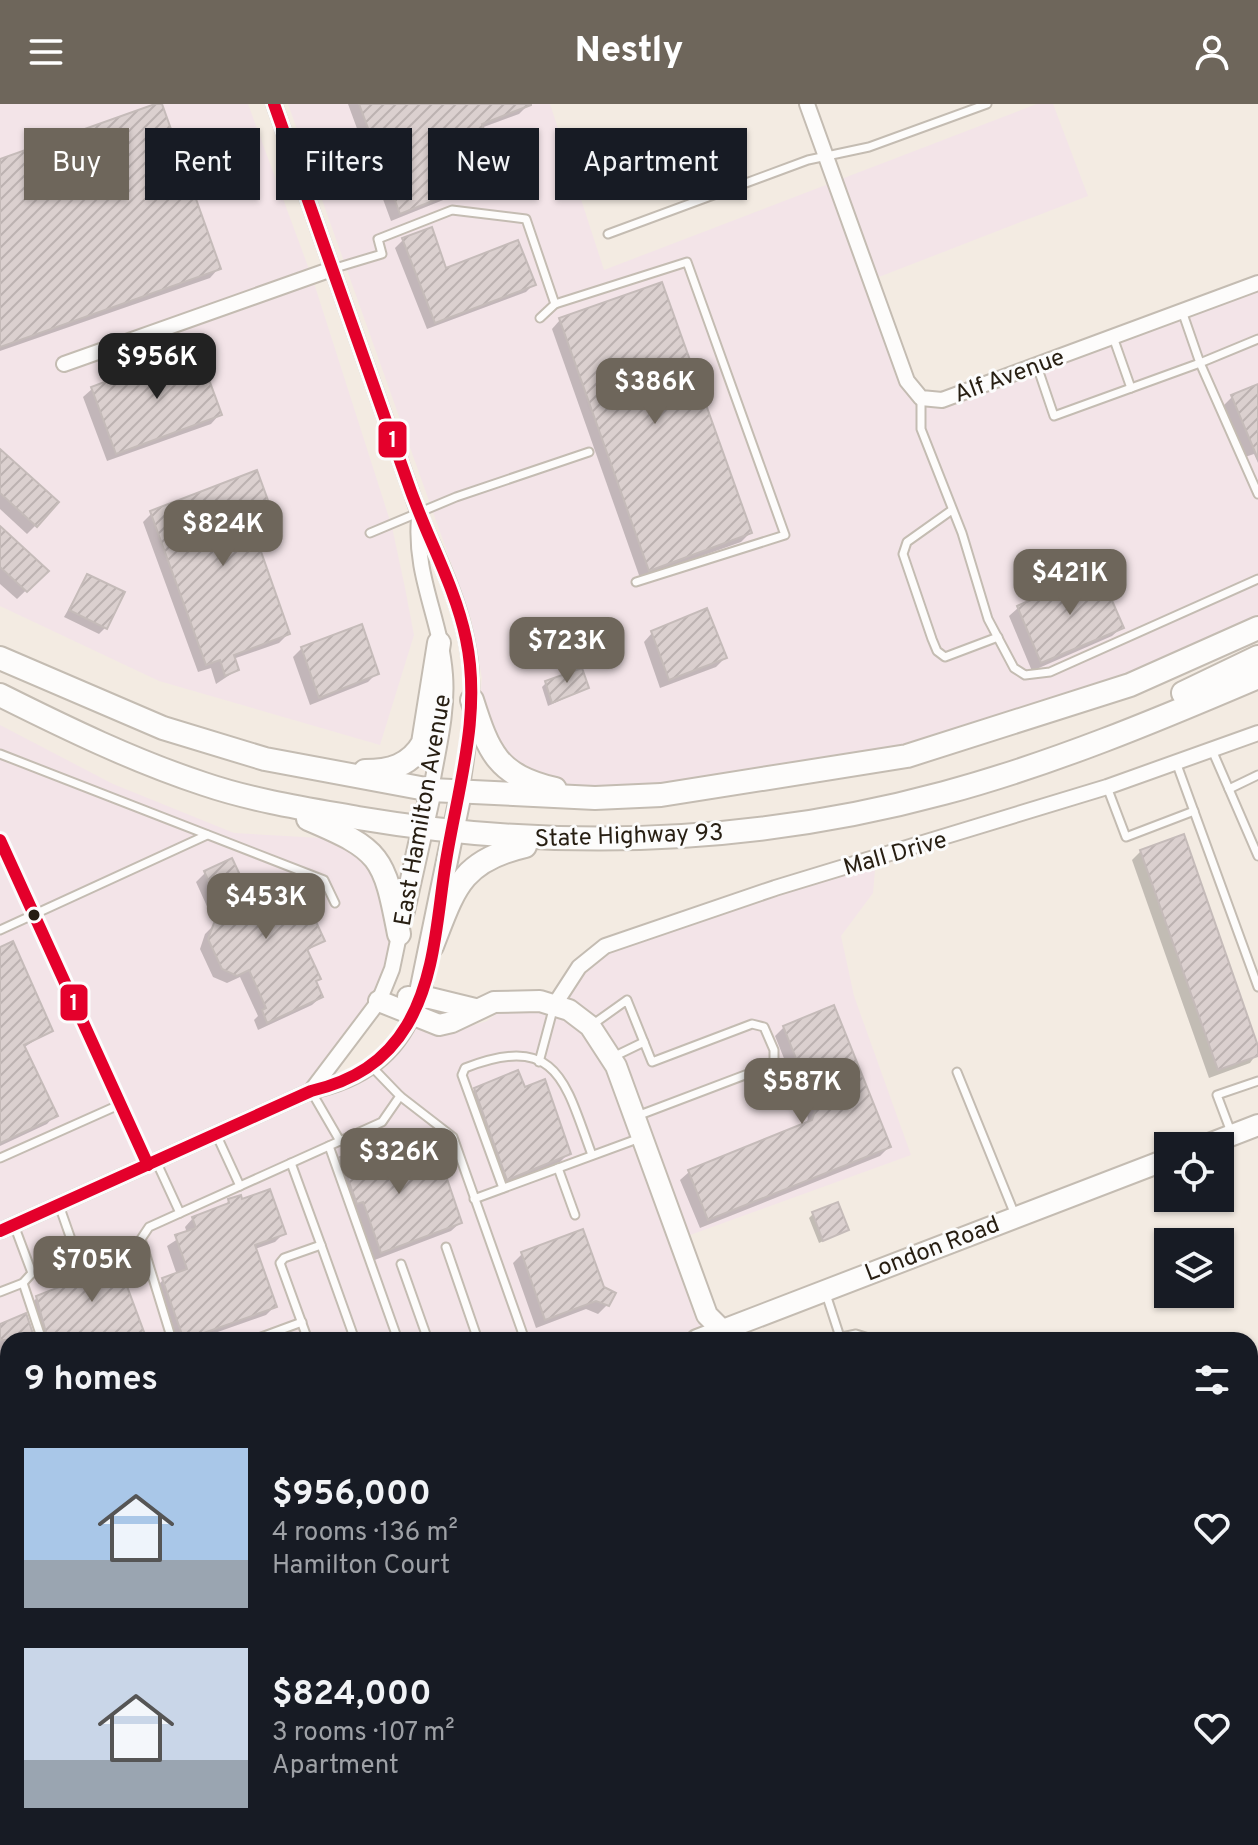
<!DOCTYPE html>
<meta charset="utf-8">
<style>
:root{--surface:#171b24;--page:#242831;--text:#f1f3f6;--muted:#9ea1a6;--accent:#6e665b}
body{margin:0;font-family:Overpass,sans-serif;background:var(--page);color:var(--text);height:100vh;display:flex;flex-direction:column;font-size:30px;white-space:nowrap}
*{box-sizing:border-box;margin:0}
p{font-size:26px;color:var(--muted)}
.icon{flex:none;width:44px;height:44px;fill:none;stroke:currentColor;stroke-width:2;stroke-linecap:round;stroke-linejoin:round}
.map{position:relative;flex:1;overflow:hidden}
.side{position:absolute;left:0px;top:1228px;width:1258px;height:514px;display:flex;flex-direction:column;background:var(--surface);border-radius:24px 24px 0 0;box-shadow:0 2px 6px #0004}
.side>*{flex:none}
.banner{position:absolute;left:24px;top:24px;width:800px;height:72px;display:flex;gap:16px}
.controls{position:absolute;left:1154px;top:1028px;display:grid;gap:16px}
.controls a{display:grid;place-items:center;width:80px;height:80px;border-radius:0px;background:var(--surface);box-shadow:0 2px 6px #0004;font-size:40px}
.price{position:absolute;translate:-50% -68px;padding:0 18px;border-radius:16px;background:var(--accent);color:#fff;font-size:26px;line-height:52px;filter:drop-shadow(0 2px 4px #0008)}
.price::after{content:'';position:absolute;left:50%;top:48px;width:24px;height:18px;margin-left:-12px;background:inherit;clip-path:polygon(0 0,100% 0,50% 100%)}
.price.active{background:#222;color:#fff}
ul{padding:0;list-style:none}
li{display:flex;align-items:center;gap:24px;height:200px;padding:0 24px}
li span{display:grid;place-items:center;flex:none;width:224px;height:160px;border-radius:0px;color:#555}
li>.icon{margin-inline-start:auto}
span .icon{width:96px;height:96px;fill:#fffc;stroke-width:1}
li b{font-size:34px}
h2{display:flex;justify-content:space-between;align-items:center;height:96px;padding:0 24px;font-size:34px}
.tag{padding:0 28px;border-radius:0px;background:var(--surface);box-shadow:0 2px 6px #0004;font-size:28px;line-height:72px}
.tag.active{background:var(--accent);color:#fff}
header{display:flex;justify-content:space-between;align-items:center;height:104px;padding:0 24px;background:var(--accent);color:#fff;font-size:36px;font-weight:800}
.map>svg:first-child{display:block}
.commercial{fill:#f3e4e8}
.shadow{fill:#0003}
.building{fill:url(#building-hatch);stroke:#c5bbb9;stroke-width:2}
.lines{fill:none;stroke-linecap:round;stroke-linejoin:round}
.lane-casing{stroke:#c4bcb2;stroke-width:11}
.street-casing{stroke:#c4bcb2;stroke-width:18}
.secondary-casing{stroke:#c4bcb2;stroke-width:24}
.primary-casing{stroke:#c4bcb2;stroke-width:26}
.lane{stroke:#fdfcfb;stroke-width:7}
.street{stroke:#fdfcfb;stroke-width:14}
.secondary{stroke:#fdfcfb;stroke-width:20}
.primary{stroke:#fdfcfb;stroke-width:22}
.bus-1-casing{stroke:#fcfcfc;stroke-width:18}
.bus-1{stroke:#e4002b;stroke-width:12}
.bus-dot{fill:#271e12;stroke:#fcfcfc;stroke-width:3}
.labels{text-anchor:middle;stroke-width:6;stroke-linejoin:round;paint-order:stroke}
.street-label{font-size:24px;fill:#271e12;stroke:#fcfcfc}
.line-badge{stroke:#fcfcfc;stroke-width:3}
.badge-label{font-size:22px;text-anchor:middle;font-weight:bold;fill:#fff}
</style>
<header><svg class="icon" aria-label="menu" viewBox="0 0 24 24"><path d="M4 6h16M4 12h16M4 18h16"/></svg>Nestly<svg class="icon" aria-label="person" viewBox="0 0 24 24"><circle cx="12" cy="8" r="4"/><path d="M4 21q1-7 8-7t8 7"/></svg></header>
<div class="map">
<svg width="1258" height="1741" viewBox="0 0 1258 1741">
<defs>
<pattern id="building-hatch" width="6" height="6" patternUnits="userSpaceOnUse" patternTransform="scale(2)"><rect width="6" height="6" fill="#dbd0cf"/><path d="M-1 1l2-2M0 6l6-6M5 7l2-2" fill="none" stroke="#bcb2b1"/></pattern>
</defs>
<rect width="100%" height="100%" fill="#f3ebe2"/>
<!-- commercial -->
<g class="commercial">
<path d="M0,0H248L313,176L392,423L405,484L414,531L380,641L159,577L0,502Z"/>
<path d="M288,0H550L604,166L1037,0H1053L1088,92L871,176L907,277L931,297L1258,179V524L907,652L595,694L508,668L480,596L482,574L471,515Z"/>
<path d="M0,621L113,680L234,729L357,736L392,795V865L312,986L352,977L408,920L431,927L458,926L487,917L515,896L554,900L592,850L876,754L873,789L841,832L854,892L911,1051L679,1135L727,1236H8V1527L0,1505Z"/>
<path d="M69,1734H246L248,1741H71Z"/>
</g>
<!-- shadow -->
<g class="shadow">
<path d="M348,0H527L528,1L519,10L481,24L497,70L488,78L391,117Z"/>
<path d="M0,58L218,165L210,174L0,247Z"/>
<path d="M403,136L445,166L534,180L526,188L427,225L395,144Z"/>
<path d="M560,216L750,429L741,438L640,474L552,225Z"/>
<path d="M1258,282V359L1254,350L1245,353L1223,302L1232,293Z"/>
<path d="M92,285L219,311L211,320L107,357L83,293Z"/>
<path d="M0,348L36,421L27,430L0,405Z"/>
<path d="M152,409L272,413L252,426L288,530L279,539L233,555L237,566L216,580L211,564L198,568L143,418Z"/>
<path d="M0,425L46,467L17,495L0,480Z"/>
<path d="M87,473L105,524L99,530L64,513Z"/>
<path d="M1018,504L1121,524L1112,532L1032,567L1009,512Z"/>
<path d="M652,529L725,554L716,563L660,584L644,538Z"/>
<path d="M302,544L377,569L368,578L310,601L293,553Z"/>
<path d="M546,579L587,584L548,602L542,583Z"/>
<path d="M1141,747L1258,948L1250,959L1209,974L1132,756Z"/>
<path d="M231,757L253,804L322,836L306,848L318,875L314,879L321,893L312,901L258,926L254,916L258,912L240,873L227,879L213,873L200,845L205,830L215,820L196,778L205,769Z"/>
<path d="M0,845L51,926L23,944L55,1011L47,1020L0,1042Z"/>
<path d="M784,923L889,1043L880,1052L700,1124L680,1076L689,1068L806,1021L808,1014L775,932Z"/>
<path d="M475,985H524L569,1049L560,1058L498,1083L466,994Z"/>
<path d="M341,1054L409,1077L460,1119L451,1127L372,1157L355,1105L348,1108L332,1063Z"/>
<path d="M229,1097L284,1129L275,1138L255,1145L275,1202L266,1211L195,1236H172L154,1185L163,1176L177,1171L167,1142L187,1129L185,1123L193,1114L222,1104Z"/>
<path d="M813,1110L847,1126L819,1139L809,1114Z"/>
<path d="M582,1127L607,1201L598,1210L586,1205L536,1224L513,1159L522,1150Z"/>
<path d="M80,1158L145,1236H38L28,1202L37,1194L75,1179L71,1167Z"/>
<path d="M0,1222L33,1236H8V1358L0,1334Z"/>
<path d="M2,1556L8,1573V1613L0,1616Z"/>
<path d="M835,1734L839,1741H816Z"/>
</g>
<!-- building -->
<g class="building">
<path d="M155,0H162L221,165L0,243V55Z"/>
<path d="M359,0H531V1L482,20L500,70L400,110Z"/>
<path d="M432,123L446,164L518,136L536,181L435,219L402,134Z"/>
<path d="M662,178L752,429L649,467L559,214Z"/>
<path d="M197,243L222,311L116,350L91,283Z"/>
<path d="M1258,280V355L1231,291Z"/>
<path d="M0,345L59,398L37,423L0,389Z"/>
<path d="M257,366L274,413L252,422L290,530L234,551L239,566L225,572L220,556L206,561L150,407Z"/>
<path d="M0,422L49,467L27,488L0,463Z"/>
<path d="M1099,467L1124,524L1041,559L1017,502Z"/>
<path d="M87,470L125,488L107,525L69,506Z"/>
<path d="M707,504L727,554L669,576L651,527Z"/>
<path d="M362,520L379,570L319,594L301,543Z"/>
<path d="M582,564L589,584L552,599L545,577Z"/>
<path d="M1184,730L1258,942V952L1218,966L1140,746Z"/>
<path d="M232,754L254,801L299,781L325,837L307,845L321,875L316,877L323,893L267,919L262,906L266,904L249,866L237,872L222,865L208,835L214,819L225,814L204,767Z"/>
<path d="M13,837L53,927L24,941L58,1012L0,1039V843Z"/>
<path d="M834,901L891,1043L708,1116L688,1066L812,1016L816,1004L783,922Z"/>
<path d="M518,966L525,983L545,975L571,1050L507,1076L474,984Z"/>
<path d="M395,1032L410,1074L443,1063L462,1119L381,1149L363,1098L357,1100L340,1053Z"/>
<path d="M270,1085L286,1130L255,1141L277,1203L184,1236L162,1174L187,1165L175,1131L196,1124L192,1113L229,1099L228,1095L241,1091L242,1095Z"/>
<path d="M838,1098L849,1126L823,1137L812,1108Z"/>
<path d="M583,1125L604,1183L616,1189L609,1202L596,1197L545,1216L521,1148Z"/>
<path d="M112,1142L147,1236H48L36,1192L85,1173L78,1156Z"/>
<path d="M26,1209L35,1236H0V1220Z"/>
</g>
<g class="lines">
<!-- lane casing -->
<g class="lane-casing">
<g id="lane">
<path d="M608,130L808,56L869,43L987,0"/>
<path d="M332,165L382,150L378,135L452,106L526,115L555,200"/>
<path d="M540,214L555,200L687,158L785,431L636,478"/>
<path d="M1113,233L1131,284"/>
<path d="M1258,235L1200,259L1258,390"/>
<path d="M1037,262L1054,312L1200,259L1182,207"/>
<path d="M921,294V325L962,429L988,515L1014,564L1025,571L1050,568L1258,475"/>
<path d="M952,406L907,438L903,450L932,535L937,547L945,553L998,533"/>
<path d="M370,429L456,393L589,348"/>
<path d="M1212,646L1258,752"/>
<path d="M0,650L324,776L335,799"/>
<path d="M1176,658L1258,883"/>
<path d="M1107,683L1126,733L1194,707"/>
<path d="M1229,685L1258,671"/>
<path d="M0,736L148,1061"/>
<path d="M0,826L207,731"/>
<path d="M592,921L627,896L652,958L752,920L764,923L774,946V960L637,1012"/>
<path d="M613,953L644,938"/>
<path d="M539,958L554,902"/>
<path d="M957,968L1015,1111"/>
<path d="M311,987L340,1037"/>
<path d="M400,992L453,1033L525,1236"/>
<path d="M1231,1028L1217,991L1258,977"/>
<path d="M216,1030L240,1082"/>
<path d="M329,1042L398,1236"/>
<path d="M0,1054L121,1000"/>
<path d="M156,1057L180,1109L382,1018L400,992L372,963"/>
<path d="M291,1059L321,1141L284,1154L280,1159L308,1236"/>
<path d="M558,1064L575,1111"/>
<path d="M503,1084L462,971L465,964C558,928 565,978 592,1051"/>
<path d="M474,1095L640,1034"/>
<path d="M321,1141L355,1236"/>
<path d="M446,1143L478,1236"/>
<path d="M401,1160L428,1236"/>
<path d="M32,1169L66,1155L73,1141L59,1101"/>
<path d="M23,1179L42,1236"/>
<path d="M825,1187L841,1236"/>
<path d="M0,1188L23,1179L32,1169L14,1121"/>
<path d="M842,1233L856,1230L875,1236"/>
<path d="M172,1236L141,1135L149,1123L180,1109"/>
<path d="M253,1236L302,1218"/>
<path d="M0,1325L8,1351"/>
<path d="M0,1430L8,1442"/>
<path d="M101,1734L107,1741"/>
<path d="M234,1734L237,1741"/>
<path d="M494,1734L497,1741"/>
<path d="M161,1741L183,1734"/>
</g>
</g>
<!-- street casing -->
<g class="street-casing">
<g id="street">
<path d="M274,0L419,410C442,461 469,516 471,573C473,612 467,650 461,689"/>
<path d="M807,0L907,277L921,294L942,296L1258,179"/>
<path d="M64,260L332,165"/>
<path d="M419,414C414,472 441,515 445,571C448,609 437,649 431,686"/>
<path d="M555,900L579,863L605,842L775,784L1107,683L1258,629"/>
<path d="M311,987L379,897L392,865L401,822"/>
<path d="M0,1127L311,987C359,977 397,953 415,905"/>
<path d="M1250,1521L1258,1518"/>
<path d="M427,1734L429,1741"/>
<path d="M919,1734L921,1741"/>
<path d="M51,1741L68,1734"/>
<path d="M701,1741L720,1734"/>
</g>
</g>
<!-- secondary casing -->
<g class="secondary-casing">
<g id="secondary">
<path d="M404,807L431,686"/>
<path d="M408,893L430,894L475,905"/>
<path d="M419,893L461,689"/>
<path d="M379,897L439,921L452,918L494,898L540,897L569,906L590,922L616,962L707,1211L722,1226"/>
<path d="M1204,1042L1258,1021"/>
<path d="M697,1236L1168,1055"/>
<path d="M0,1492L8,1489"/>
</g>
</g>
<!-- primary casing -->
<g class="primary-casing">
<g id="primary">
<path d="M0,554L163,624L265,655L431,686L595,694L661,691L907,652L1130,581L1258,524"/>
<path d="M1183,589L1258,553"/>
<path d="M0,591C66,624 134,657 204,680C254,697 307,705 358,714C554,747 752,741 944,689C1052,660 1155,617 1258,573"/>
<path d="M472,596C489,649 497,671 555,685"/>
<path d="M365,667C389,667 410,662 423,639L439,539"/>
<path d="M308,715C381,746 384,752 399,830"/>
<path d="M432,842C454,786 460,757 525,742"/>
</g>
</g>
<!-- lane -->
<use href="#lane" class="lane"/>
<!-- street -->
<use href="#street" class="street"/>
<!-- secondary -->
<use href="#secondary" class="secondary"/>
<!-- primary -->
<use href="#primary" class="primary"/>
<!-- bus-1 casing -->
<g class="bus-1-casing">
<g id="bus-1">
<path d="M0,736L148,1061"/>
<path d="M0,1127L311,987C353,977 385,958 407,921C436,872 437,811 446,757C458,683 482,610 466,535C455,482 427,434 409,382C364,255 319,127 274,0"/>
</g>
</g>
<!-- bus-1 -->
<use href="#bus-1" class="bus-1"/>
</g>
<!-- markers -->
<circle class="bus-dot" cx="34" cy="811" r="7"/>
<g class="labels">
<!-- street labels -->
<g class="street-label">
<text transform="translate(1009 271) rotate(-20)" y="8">Alf Avenue</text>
<text transform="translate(422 706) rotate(-80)" y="8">East Hamilton Avenue</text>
<text transform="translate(629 731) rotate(-2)" y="8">State Highway 93</text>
<text transform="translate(895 749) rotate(-16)" y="8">Mall Drive</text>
<text transform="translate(932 1144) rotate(-21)" y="8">London Road</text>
</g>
</g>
<g class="line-badge">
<rect x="377" y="316" width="31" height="39" rx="8" fill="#e4002b"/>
<rect x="59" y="879" width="30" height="39" rx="8" fill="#e4002b"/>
</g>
<g class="badge-label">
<text x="393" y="343">1</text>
<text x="74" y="906">1</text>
</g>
</svg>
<div class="controls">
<a><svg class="icon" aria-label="locate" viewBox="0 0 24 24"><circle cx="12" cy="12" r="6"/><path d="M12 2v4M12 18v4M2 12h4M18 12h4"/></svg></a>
<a><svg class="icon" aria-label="layers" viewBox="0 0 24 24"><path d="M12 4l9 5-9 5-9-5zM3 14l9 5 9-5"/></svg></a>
</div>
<b class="price active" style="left:157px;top:297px">$956K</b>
<b class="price" style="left:655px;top:322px">$386K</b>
<b class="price" style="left:223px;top:464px">$824K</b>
<b class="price" style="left:1070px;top:513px">$421K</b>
<b class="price" style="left:567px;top:581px">$723K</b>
<b class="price" style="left:266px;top:837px">$453K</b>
<b class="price" style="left:802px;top:1022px">$587K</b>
<b class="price" style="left:399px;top:1092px">$326K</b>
<b class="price" style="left:92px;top:1200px">$705K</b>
<div class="banner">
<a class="tag active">Buy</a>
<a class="tag">Rent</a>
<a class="tag">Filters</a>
<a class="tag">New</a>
<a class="tag">Apartment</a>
</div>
<section class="side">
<h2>9 homes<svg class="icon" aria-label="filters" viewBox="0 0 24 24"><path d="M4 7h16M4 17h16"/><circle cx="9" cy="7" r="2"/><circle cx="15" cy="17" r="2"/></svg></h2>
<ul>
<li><span style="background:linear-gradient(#a9c7e8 70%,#9aa5b1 0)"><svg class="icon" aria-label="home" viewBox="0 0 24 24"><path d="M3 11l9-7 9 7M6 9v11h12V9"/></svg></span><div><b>$956,000</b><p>4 rooms · 136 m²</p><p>Hamilton Court</p></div><svg class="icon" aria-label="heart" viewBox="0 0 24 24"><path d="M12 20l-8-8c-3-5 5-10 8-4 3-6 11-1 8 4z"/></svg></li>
<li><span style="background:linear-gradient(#c9d6e8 70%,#9aa5b1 0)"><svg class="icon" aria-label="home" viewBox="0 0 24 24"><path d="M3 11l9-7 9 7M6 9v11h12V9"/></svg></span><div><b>$824,000</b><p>3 rooms · 107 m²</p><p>Apartment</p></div><svg class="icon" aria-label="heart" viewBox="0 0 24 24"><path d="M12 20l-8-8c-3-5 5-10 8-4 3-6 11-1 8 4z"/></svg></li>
</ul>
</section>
</div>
